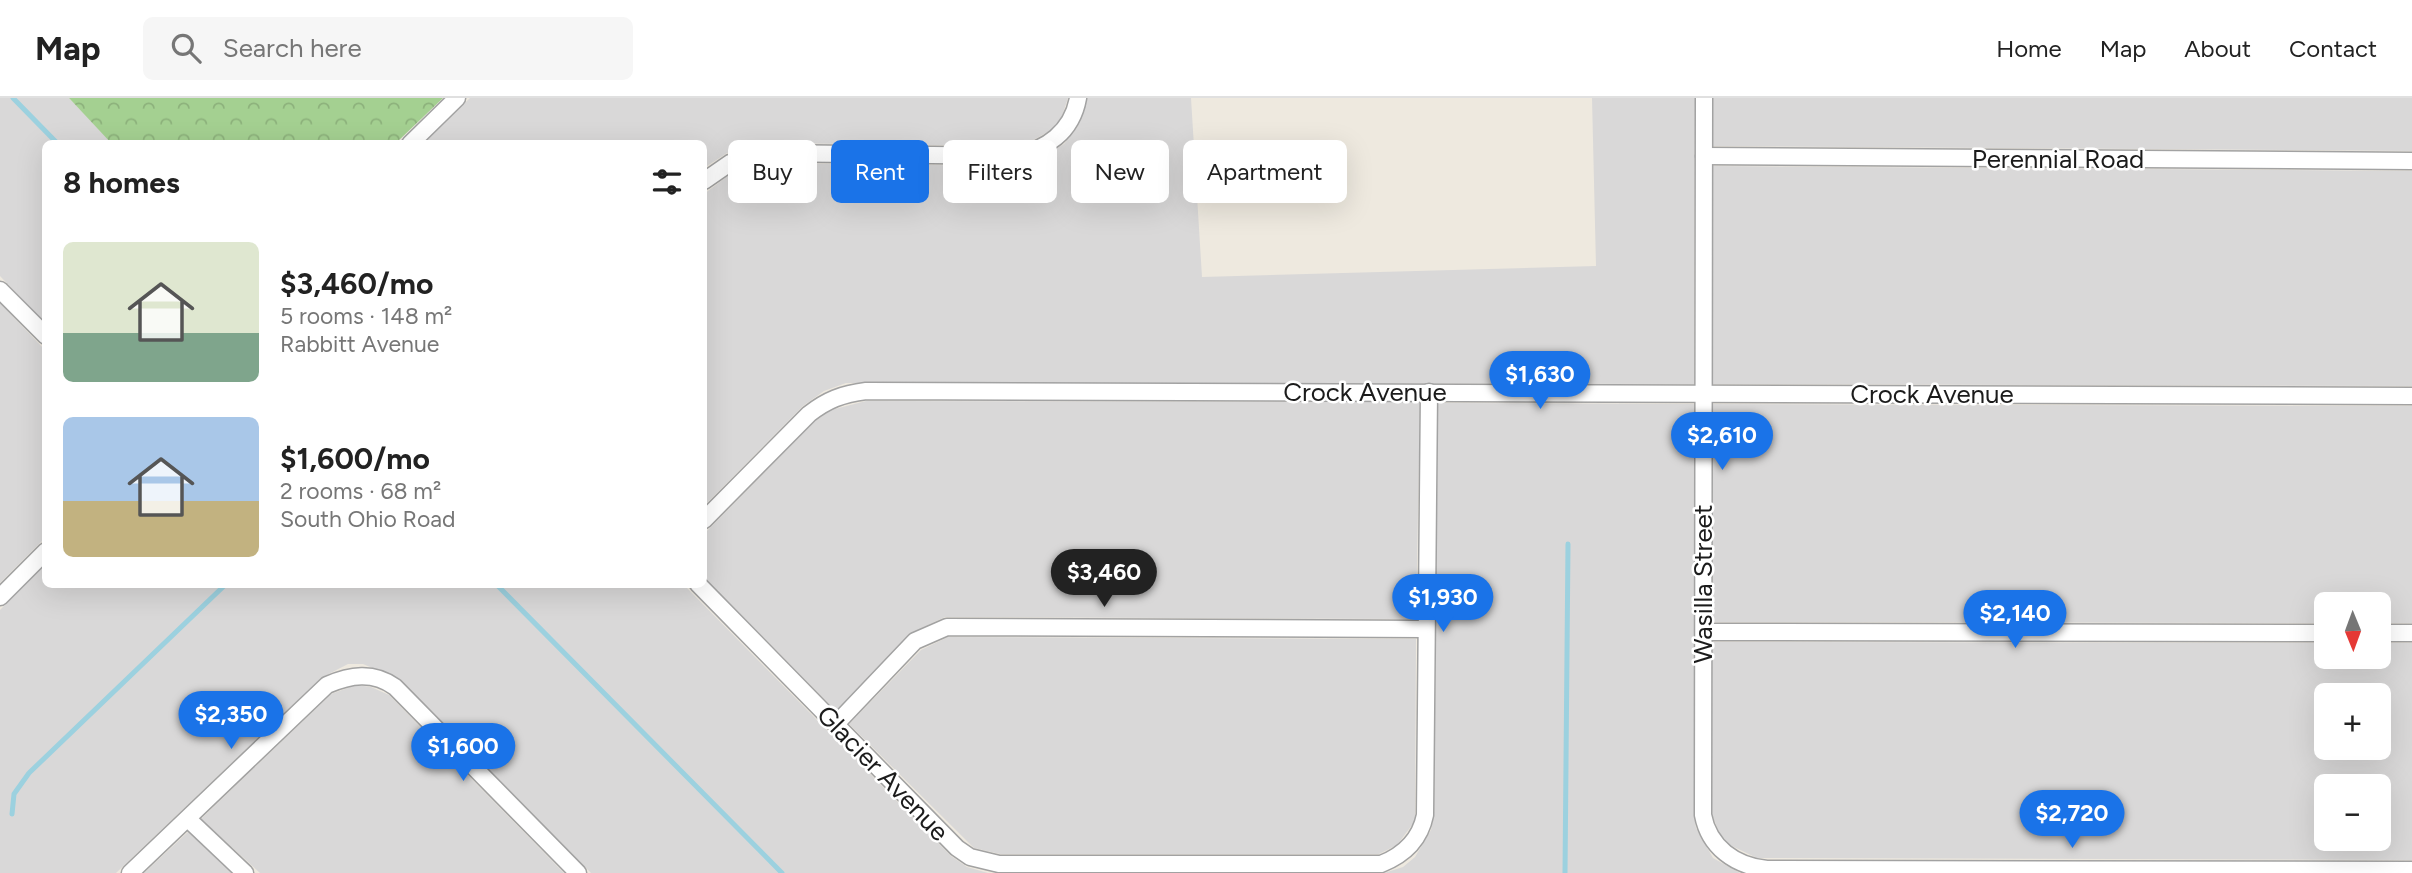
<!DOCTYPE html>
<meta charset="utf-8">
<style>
:root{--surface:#fff;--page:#f6f6f6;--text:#222;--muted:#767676;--line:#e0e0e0;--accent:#1a73e8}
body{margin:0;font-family:Figtree,sans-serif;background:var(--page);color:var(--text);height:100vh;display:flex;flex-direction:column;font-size:26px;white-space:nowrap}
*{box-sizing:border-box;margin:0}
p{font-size:23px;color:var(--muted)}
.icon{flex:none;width:38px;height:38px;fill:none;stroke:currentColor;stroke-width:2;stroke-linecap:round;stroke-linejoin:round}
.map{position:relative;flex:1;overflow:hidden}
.panel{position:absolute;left:42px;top:42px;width:665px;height:448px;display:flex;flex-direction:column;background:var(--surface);border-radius:10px;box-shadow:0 7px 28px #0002}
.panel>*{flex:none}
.top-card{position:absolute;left:728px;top:42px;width:665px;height:63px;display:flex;gap:14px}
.needle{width:46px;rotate:179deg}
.fabs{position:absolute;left:2314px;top:494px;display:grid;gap:14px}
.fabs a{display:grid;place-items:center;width:77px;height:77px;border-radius:10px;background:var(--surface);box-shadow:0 7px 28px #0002;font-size:35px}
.price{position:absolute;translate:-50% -60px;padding:0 16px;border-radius:24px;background:var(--accent);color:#fff;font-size:23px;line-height:46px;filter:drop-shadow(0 2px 4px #0008)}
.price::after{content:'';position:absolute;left:50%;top:42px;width:21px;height:16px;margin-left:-10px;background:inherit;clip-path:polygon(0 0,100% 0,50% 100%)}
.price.active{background:#222;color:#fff}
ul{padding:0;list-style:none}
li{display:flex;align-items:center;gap:21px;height:175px;padding:0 21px}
li span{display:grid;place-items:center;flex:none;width:196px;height:140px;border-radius:10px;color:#555}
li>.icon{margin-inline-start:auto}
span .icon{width:84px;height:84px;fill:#fffc;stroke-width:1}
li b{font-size:30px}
h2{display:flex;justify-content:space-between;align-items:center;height:84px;padding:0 21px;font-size:30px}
.tag{padding:0 24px;border-radius:10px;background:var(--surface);box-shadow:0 7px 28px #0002;font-size:24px;line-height:63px}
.tag.active{background:var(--accent);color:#fff}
header{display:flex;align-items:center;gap:42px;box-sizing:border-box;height:98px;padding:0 35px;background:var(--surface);border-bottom:2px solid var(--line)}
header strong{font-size:33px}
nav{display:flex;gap:38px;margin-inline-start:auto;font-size:24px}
.search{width:490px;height:63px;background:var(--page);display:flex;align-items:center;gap:18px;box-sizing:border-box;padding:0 24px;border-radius:10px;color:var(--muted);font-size:26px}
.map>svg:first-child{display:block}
.residential{fill:#d9d8d8;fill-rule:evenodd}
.forest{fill:url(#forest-crowns)}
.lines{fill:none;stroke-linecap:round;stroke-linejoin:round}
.stream{stroke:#9cd1df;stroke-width:5}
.minor-casing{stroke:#a2a2a2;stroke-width:19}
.minor{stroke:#fff;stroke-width:16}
.labels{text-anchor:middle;stroke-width:5;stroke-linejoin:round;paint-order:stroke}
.street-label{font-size:26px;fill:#1b1b1b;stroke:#fff}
</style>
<header>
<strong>Map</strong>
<div class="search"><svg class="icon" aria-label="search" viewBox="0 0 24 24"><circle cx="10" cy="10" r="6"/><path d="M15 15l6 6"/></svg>Search here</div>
<nav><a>Home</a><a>Map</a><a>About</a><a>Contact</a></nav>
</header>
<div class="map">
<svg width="2412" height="775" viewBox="0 0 2412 775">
<defs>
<pattern id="forest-crowns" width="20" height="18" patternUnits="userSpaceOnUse" patternTransform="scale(1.75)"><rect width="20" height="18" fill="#a4d091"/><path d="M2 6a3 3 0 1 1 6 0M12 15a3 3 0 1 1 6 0" fill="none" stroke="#8db27c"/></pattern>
</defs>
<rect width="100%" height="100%" fill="#eee9df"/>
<!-- residential -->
<g class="residential">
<path d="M0,0H69L112,45L46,46L45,225L0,178Z"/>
<path d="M470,0H1068L1062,18L1053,31L1028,45L1013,48L769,45L727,55L704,70V46L424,45Z"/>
<path d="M1086,0H1191L1202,179L1596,168L1592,0H1695L1694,286L846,285L824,293L803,308L704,408V96L733,74L769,65L1016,68L1032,65L1064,46L1078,28Z"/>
<path d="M1713,0H2412V53L1713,48Z"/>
<path d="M1713,68L2412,73V288L1712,286Z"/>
<path d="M0,205L45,252L46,439L0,485Z"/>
<path d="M866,303L1420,304L1416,521L945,519L909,536L836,613L704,479V436L814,324L831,312Z"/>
<path d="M1438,305L1694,306V717L1696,730L1713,760L1740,775H1384L1403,769L1415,759L1431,732L1434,717Z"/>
<path d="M1712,306L2412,308V525H2378V506H2326V525L1713,524Z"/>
<path d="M45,466L46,486L684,487L951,758L967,769L988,775H591L401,582L363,566H348L321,580L116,775H0V512Z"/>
<path d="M948,539L1416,541L1415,723L1397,747L1379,756H1000L974,750L849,626L921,552Z"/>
<path d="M1712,544L2326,545V558H2378V545H2412V762L1757,760L1730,747L1719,735L1712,716ZM2326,597H2378V649H2326ZM2326,688H2378V740H2326Z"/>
<path d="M356,587L371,589L389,597L564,775H260L201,721L331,596Z"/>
<path d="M188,734L232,775H144Z"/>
</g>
<!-- forest -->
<path class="forest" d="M69,0H443L396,45L112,46Z"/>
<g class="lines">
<!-- stream -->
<g class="stream">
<path d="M13,0L58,46"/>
<path d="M496,486L782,775"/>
<path d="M12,716L14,696L29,675L226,486"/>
<path d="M1565,775L1568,446"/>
</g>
<!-- minor casing -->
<g class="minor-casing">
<g id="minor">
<path d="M1704,0L1703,717C1709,749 1735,768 1767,771L2412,772"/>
<path d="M410,46L457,0"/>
<path d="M1704,58L2412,63"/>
<path d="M704,83L730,65L769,55L1014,58C1046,52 1072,34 1078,0"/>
<path d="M0,192L46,238"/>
<path d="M704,422L809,316C827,302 842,296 866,293L2412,298"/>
<path d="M698,486L957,750L970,759L999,766H1381C1404,757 1420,742 1425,717L1429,294"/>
<path d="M0,499L46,453"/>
<path d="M1704,534L2326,535"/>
<path d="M2378,535H2412"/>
<path d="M836,626L915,543L947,529L1425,531"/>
<path d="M188,721L245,775"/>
<path d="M130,775L327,587C350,577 373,573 395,589L578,775"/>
</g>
</g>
<!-- minor -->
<use href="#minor" class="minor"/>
</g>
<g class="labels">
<!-- street labels -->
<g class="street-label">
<text x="2058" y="70">Perennial Road</text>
<text x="1365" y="303">Crock Avenue</text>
<text x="1932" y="305">Crock Avenue</text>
<text transform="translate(1703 486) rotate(-90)" y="9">Wasilla Street</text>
<text transform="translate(883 675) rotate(46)" y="9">Glacier Avenue</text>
</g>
</g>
</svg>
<div class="fabs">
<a><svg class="needle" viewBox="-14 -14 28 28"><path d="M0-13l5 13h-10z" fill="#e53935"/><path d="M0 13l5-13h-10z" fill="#767676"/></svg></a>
<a>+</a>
<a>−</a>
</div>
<b class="price" style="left:1540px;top:313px">$1,630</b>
<b class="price" style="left:1722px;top:374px">$2,610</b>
<b class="price active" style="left:1104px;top:511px">$3,460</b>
<b class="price" style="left:1443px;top:536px">$1,930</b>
<b class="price" style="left:2015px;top:552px">$2,140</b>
<b class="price" style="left:231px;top:653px">$2,350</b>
<b class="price" style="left:463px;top:685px">$1,600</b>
<b class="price" style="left:2072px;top:752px">$2,720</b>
<div class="top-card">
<a class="tag">Buy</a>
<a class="tag active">Rent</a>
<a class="tag">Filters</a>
<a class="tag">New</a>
<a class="tag">Apartment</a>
</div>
<section class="panel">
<h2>8 homes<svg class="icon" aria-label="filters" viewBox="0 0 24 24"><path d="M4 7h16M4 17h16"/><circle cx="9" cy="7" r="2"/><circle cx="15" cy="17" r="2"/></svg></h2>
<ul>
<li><span style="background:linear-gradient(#dfe7d0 65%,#7fa58c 0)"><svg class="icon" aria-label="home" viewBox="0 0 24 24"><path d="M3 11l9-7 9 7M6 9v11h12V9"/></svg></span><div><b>$3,460/mo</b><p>5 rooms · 148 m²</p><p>Rabbitt Avenue</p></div></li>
<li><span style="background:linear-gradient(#a9c7e8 60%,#c2b280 0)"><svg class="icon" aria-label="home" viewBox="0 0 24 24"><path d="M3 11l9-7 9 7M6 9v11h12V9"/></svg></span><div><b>$1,600/mo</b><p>2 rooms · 68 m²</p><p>South Ohio Road</p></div></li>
</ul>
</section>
</div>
